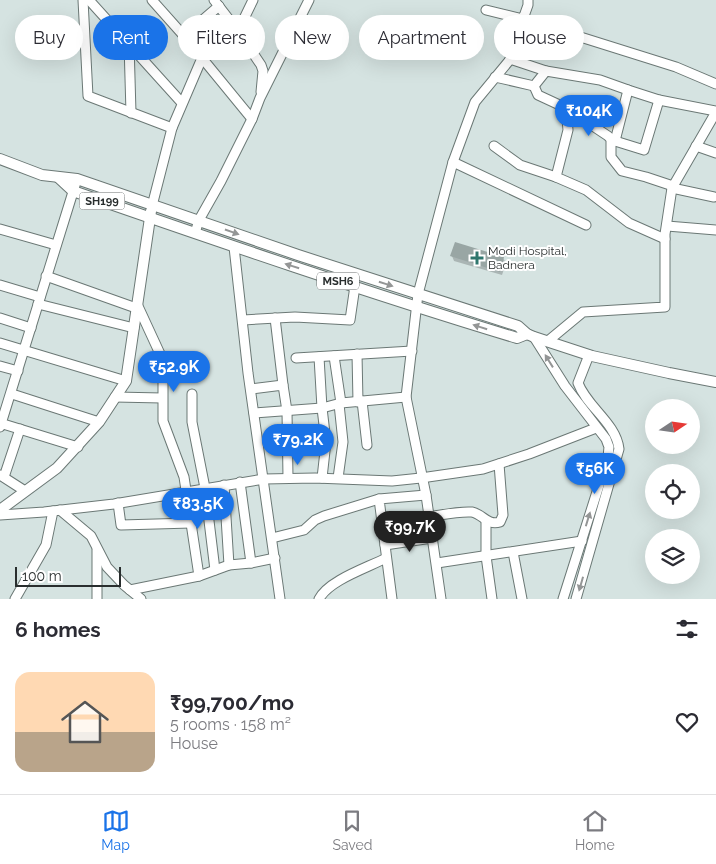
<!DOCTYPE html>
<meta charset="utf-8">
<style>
:root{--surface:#fff;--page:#f7f7f7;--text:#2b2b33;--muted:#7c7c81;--line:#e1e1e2;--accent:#1a73e8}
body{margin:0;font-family:Raleway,sans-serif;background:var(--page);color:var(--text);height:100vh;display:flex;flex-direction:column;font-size:19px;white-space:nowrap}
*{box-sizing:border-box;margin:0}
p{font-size:16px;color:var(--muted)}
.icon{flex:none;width:28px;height:28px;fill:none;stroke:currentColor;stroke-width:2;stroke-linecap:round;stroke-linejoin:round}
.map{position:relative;height:599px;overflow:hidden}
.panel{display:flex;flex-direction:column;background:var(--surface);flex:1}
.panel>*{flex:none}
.banner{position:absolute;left:15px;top:15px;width:686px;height:45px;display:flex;gap:10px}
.needle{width:32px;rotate:77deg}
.tools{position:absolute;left:645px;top:399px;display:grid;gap:10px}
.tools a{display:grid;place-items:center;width:55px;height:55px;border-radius:50%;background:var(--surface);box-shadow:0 5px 20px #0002;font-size:25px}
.scale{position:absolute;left:15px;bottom:12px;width:106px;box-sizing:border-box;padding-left:5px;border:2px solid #292e2e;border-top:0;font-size:14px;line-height:18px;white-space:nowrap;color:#292e2e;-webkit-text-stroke:4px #fff;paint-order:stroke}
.price{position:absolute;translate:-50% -42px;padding:0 11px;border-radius:18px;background:var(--accent);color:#fff;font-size:16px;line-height:32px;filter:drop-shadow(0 1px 2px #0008)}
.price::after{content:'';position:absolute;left:50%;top:30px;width:15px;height:11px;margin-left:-8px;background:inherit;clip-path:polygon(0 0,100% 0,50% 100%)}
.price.on{background:#222;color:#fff}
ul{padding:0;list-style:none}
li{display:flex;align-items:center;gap:15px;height:125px;padding:0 15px}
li+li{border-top:1px solid var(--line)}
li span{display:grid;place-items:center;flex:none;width:140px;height:100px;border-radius:15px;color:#555}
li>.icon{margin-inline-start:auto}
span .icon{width:60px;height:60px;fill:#fffc;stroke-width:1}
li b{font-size:21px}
h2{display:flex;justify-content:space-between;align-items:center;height:60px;padding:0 15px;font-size:21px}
.chip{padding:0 18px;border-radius:22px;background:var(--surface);box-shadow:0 5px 20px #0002;font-size:18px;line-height:45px}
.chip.on{background:var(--accent);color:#fff}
.tab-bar{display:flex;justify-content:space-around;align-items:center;height:70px;border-top:1px solid var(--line);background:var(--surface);font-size:14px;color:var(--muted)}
.tab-bar a{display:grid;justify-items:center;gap:2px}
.tab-bar .on{color:var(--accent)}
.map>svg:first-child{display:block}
.shadow{fill:#0003}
.building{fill:#99a6a4}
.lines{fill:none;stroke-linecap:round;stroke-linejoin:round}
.minor-casing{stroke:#6b7875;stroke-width:11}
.major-casing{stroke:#6b7875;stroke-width:12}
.minor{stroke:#fff;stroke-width:9}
.major{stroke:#fff;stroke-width:10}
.oneway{fill:#949696}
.poi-dot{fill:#30776e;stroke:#fff;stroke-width:2}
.labels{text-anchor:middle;stroke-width:4;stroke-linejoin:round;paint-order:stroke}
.shield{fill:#fff;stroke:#696d6d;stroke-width:1}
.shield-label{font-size:11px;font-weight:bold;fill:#292e2e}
.poi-label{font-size:12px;fill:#292e2e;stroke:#fff;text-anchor:start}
</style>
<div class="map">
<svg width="716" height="599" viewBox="0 0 716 599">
<rect width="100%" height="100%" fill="#d5e3e1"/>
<!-- shadow -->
<path class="shadow" d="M452,256L503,258L506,263L502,275L454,261Z"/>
<!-- building -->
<path class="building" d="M455,242L504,257L500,272L450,256Z"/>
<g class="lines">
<!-- minor casing -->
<g class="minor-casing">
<g id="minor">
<path d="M83,0L88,96L172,128"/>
<path d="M89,0L182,103"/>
<path d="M152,0L184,36L252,119"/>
<path d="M214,0L238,31L261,65L263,71L261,92"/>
<path d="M486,10L523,19L528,5V0"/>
<path d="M238,31L253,0"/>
<path d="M184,36L219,6"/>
<path d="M129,43L131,113"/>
<path d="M510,59L546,71"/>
<path d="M495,77L534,86L538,95L566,108L608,136L611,139V157L622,171L646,177L673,186"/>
<path d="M534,86L546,71L600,80L628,90"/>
<path d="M566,108L568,130L556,177L586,190L629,223L665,239"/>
<path d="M611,139L615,141L628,90L659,100L716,111"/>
<path d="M615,141L644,150L659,100"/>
<path d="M494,146L520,165L556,177"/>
<path d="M696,146L716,153"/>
<path d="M453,162L586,225"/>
<path d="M672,188L714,197"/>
<path d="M152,206L172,128L202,58"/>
<path d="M667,226L716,230"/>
<path d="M0,229L56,245"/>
<path d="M195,233L199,220L221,181L252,119L260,98L309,0"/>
<path d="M234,247L248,373L280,599"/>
<path d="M46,276L136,308"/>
<path d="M0,285L40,297"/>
<path d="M38,304L134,328"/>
<path d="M137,304L161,356L163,367V421L184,477L199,576"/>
<path d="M0,318L31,328"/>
<path d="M275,318L283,385"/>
<path d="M243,320L295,317L350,320L355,286"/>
<path d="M534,337L565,386L606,439L609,447L608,457L563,599"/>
<path d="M548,341L583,312L665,307V234L672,188L716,112"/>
<path d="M0,343L126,381"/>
<path d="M357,354L358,402"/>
<path d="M334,356L341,403"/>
<path d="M319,357L322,408L326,442L322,478"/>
<path d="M296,358L412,351"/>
<path d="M0,366L18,371"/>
<path d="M251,389L283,385L287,411L288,478"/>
<path d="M12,394L99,422"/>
<path d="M192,394V422L205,488L215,570"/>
<path d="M115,397L162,398"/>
<path d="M362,401L367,445"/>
<path d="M254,413L322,408L341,403L406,397"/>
<path d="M0,423L78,447"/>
<path d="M0,427L77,179"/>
<path d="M0,475L25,491"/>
<path d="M4,477L20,429"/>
<path d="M338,478L343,442L339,404"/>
<path d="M240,482L251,563"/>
<path d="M224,485L229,565"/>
<path d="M118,503L121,525L191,523"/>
<path d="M60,510L91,536L107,567L124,585L141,599"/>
<path d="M0,515L44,512L114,504L264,479L315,478L392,481L421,478L483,469L529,454L596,428"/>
<path d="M428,517C442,515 458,511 472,512C483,514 487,526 500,522L503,515L499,464"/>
<path d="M486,521V556L492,599"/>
<path d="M272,538L304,530L315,520L324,516L379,499"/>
<path d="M385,545L432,538"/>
<path d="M513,552L522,599"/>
<path d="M437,563L582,541"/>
<path d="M130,590L199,576L229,565L251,563L275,558"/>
<path d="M15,599L46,545L53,511"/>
<path d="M97,599V550"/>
<path d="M319,599C329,580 367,568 386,558"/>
<path d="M392,599L379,499L426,495"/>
<path d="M441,599L426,495L406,397L418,294L453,162L475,102L513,56L523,19L676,67L716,84"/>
<path d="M576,599L619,449C616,423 587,407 578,383L589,355"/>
</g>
</g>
<!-- major casing -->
<g class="major-casing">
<g id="major">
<path d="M0,159L42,175L77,179L298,255L518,326L527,334L534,337L592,356L669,373L716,382"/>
<path d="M59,178L73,191C220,242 368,293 517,338L527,334"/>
<path d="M0,510L57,468L99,422L126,381L151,211"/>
</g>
</g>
<!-- minor -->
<use href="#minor" class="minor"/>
<!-- major -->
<use href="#major" class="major"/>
</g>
<!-- one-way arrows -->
<defs><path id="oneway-solid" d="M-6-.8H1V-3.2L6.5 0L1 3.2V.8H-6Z" transform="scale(1.25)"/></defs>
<g class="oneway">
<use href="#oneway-solid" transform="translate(232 232) rotate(19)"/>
<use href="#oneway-solid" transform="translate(292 266) rotate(-162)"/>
<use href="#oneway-solid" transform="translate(386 284) rotate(18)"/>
<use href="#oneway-solid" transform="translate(480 327) rotate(-163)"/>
<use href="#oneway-solid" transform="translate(549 361) rotate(-122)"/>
<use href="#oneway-solid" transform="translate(588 519) rotate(-73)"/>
<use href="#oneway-solid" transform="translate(581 584) rotate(106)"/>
</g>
<!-- markers -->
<path class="poi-dot" d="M474.5 250.5h5v5h5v5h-5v5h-5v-5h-5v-5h5z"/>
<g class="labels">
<!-- shield labels -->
<g class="shield">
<rect x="79.5" y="192.5" width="45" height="17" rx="4"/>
<rect x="317" y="272.5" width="42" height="17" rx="4"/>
</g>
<g class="shield-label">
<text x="102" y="205">SH199</text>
<text x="338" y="285">MSH6</text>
</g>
<!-- poi labels -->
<g class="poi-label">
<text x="488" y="255">Modi Hospital,<tspan x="488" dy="14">Badnera</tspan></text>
</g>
</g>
</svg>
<div class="tools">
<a><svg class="needle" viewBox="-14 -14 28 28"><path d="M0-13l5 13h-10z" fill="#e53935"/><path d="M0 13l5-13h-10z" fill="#7c7c81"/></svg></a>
<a><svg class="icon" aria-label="locate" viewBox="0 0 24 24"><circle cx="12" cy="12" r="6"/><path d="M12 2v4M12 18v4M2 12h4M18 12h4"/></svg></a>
<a><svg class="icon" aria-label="layers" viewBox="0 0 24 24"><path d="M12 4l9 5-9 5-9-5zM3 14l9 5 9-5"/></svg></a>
</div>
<div class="scale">100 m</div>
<b class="price" style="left:589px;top:137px">₹104K</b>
<b class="price" style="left:174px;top:393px">₹52.9K</b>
<b class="price" style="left:298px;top:466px">₹79.2K</b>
<b class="price" style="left:595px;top:495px">₹56K</b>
<b class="price" style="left:198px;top:530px">₹83.5K</b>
<b class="price on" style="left:410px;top:553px">₹99.7K</b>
<div class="banner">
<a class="chip">Buy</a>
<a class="chip on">Rent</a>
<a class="chip">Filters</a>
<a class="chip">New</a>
<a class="chip">Apartment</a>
<a class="chip">House</a>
</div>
</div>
<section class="panel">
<h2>6 homes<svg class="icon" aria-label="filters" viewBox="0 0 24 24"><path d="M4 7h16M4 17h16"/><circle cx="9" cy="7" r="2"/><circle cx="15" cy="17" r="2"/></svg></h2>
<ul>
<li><span style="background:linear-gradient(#ffd9b3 60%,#b9a48a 0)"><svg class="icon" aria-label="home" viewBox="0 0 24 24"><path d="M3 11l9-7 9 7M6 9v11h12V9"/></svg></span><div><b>₹99,700/mo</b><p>5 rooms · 158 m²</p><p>House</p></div><svg class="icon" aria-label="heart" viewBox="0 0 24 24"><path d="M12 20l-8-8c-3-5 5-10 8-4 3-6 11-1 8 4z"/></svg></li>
</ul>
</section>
<nav class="tab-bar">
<a class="on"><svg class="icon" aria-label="map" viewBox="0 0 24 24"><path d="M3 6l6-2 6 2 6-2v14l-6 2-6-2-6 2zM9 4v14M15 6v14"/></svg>Map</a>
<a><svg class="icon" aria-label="saved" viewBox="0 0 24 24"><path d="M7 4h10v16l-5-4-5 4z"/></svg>Saved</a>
<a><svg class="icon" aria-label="home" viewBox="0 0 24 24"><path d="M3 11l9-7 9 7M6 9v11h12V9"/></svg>Home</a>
</nav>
